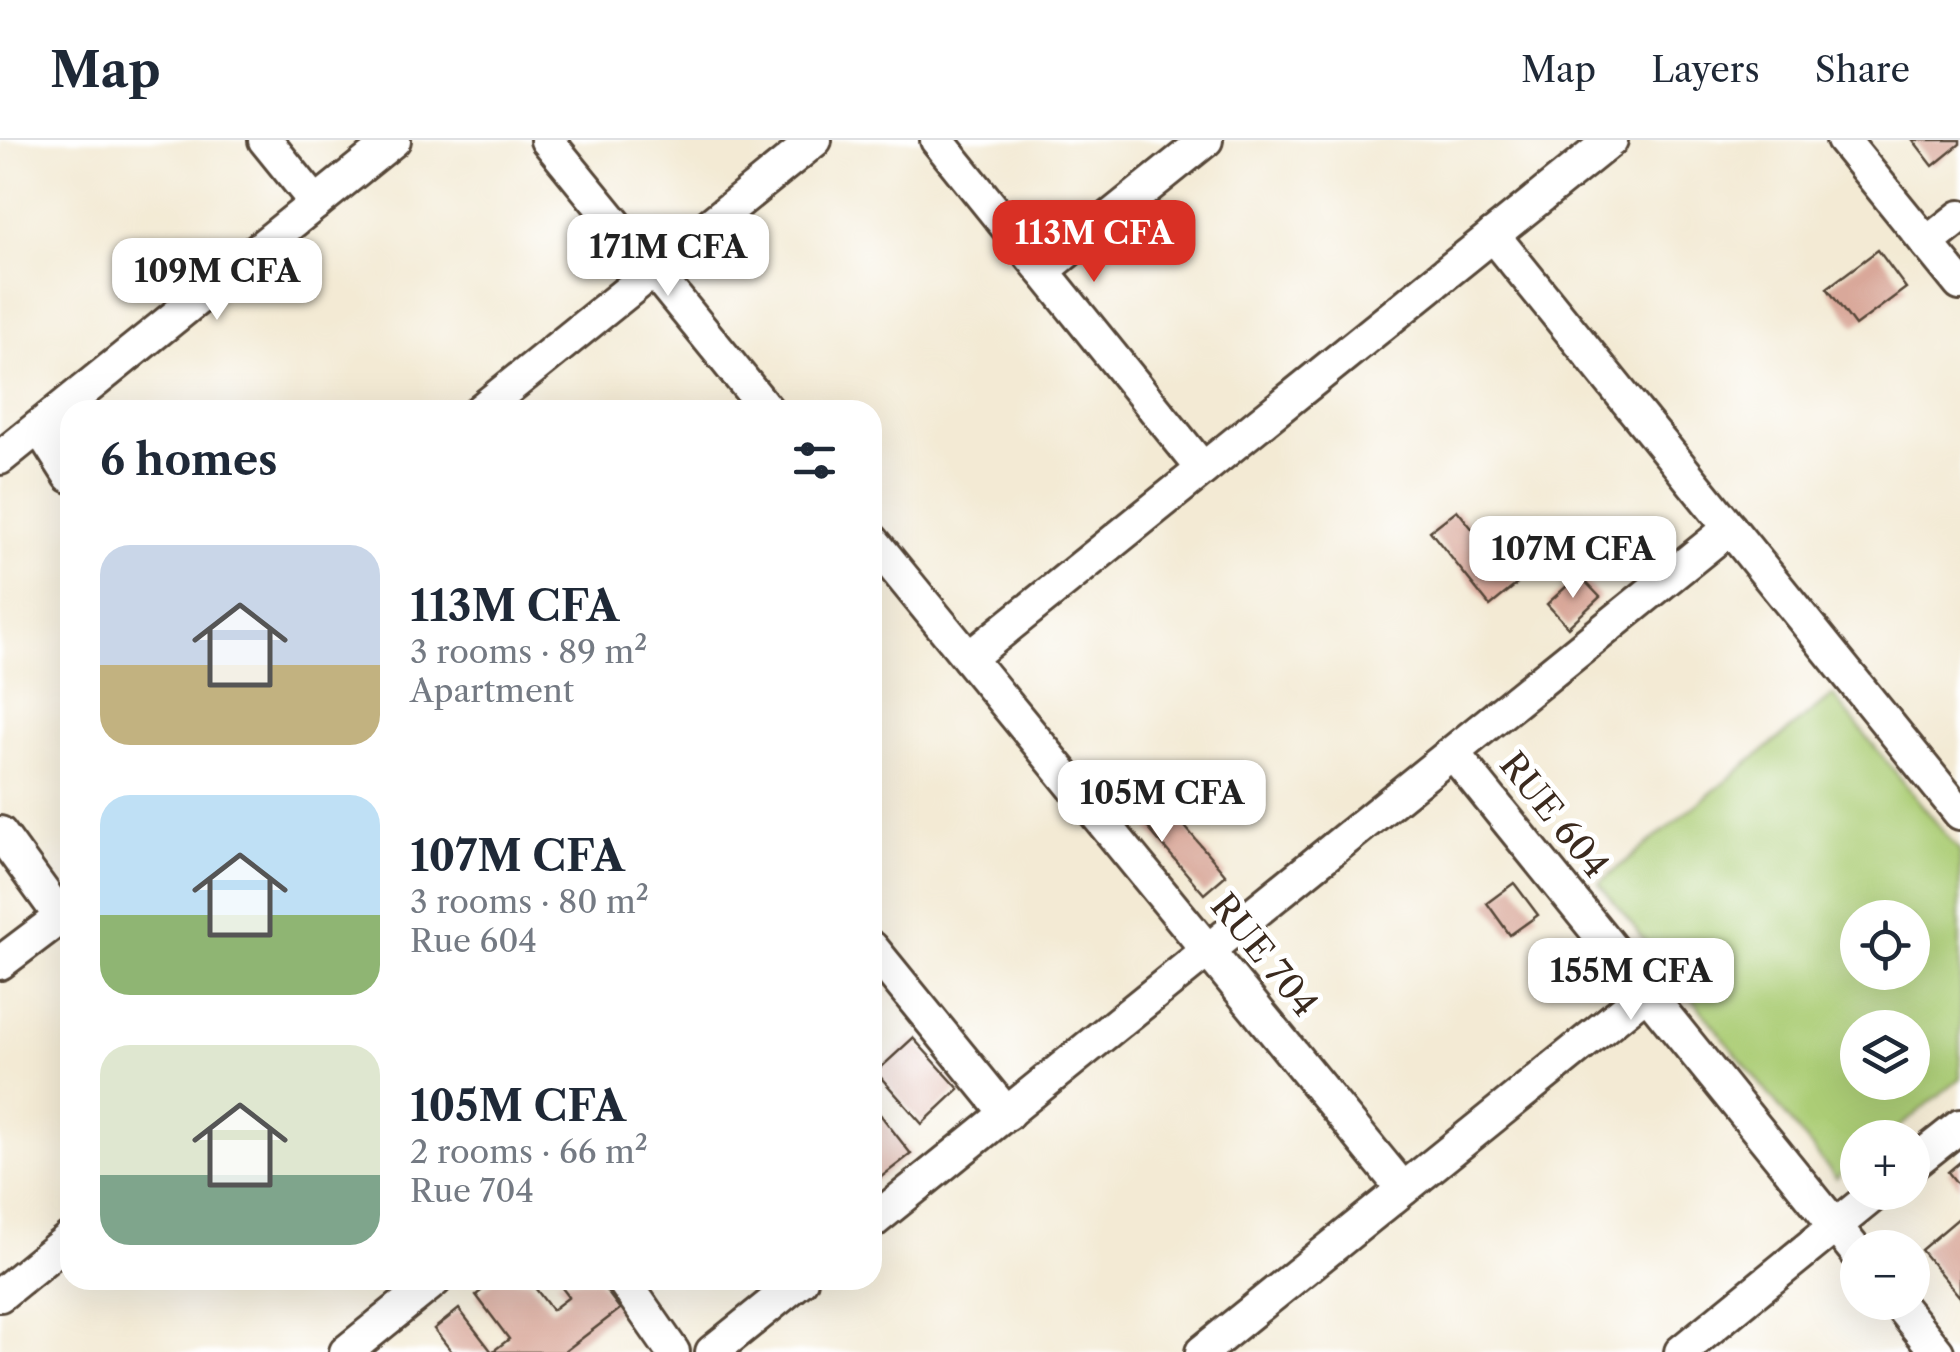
<!DOCTYPE html>
<meta charset="utf-8">
<style>
:root{--surface:#fff;--page:#f6f6f7;--text:#1f2937;--muted:#747a83;--line:#e0e1e3;--accent:#d93025}
body{margin:0;font-family:"Libre Caslon Text",serif;background:var(--page);color:var(--text);height:100vh;display:flex;flex-direction:column;font-size:38px;white-space:nowrap}
*{box-sizing:border-box;margin:0}
p{font-size:32px;color:var(--muted)}
.icon{flex:none;width:55px;height:55px;fill:none;stroke:currentColor;stroke-width:2;stroke-linecap:round;stroke-linejoin:round}
.map{position:relative;flex:1;overflow:hidden}
.drawer{position:absolute;left:60px;top:260px;width:822px;height:890px;display:flex;flex-direction:column;background:var(--surface);border-radius:30px;box-shadow:0 10px 40px #0002}
.drawer>*{flex:none}
.fabs{position:absolute;left:1840px;top:760px;display:grid;gap:20px}
.fabs a{display:grid;place-items:center;width:90px;height:90px;border-radius:50%;background:var(--surface);box-shadow:0 10px 40px #0002;font-size:50px}
.price{position:absolute;translate:-50% -85px;padding:0 22px;border-radius:20px;background:#fff;color:#222;font-size:32px;line-height:65px;filter:drop-shadow(0 2px 5px #0008)}
.price::after{content:'';position:absolute;left:50%;top:60px;width:30px;height:22px;margin-left:-15px;background:inherit;clip-path:polygon(0 0,100% 0,50% 100%)}
.price.selected{background:var(--accent);color:#fff}
ul{padding:0;list-style:none}
li{display:flex;align-items:center;gap:30px;height:250px;padding:0 40px}
li span{display:grid;place-items:center;flex:none;width:280px;height:200px;border-radius:30px;color:#555}
li>.icon{margin-inline-start:auto}
span .icon{width:120px;height:120px;fill:#fffc;stroke-width:1}
li b{font-size:42px}
h2{display:flex;justify-content:space-between;align-items:center;height:120px;padding:0 40px;font-size:42px}
header{display:flex;align-items:center;gap:60px;box-sizing:border-box;height:140px;padding:0 50px;background:var(--surface);border-bottom:2px solid var(--line)}
header strong{font-size:48px}
nav{display:flex;gap:55px;margin-inline-start:auto;font-size:35px}
.map>svg:first-child{display:block}
.green{fill:#accd76;stroke:#747c4a;stroke-width:2.5;fill-rule:evenodd}
.building{fill:#d9a89a}
.lines{fill:none;stroke-linecap:round;stroke-linejoin:round}
.minor-casing{stroke:#574739;stroke-width:38}
.minor{stroke:#fff;stroke-width:32}
.labels{text-anchor:middle;stroke-width:10;stroke-linejoin:round;paint-order:stroke}
.street-label{font-size:35px;fill:#3b2a1e;stroke:#fff}
</style>
<header>
<strong>Map</strong>
<nav><a>Map</a><a>Layers</a><a>Share</a></nav>
</header>
<div class="map">
<svg width="1960" height="1212" viewBox="0 0 1960 1212">
<rect width="100%" height="100%" fill="#fff"/>
<filter id="ink" filterUnits="userSpaceOnUse"><feTurbulence type="fractalNoise" baseFrequency=".01" numOctaves="2"/><feDisplacementMap in="SourceGraphic" scale="20" xChannelSelector="R" yChannelSelector="G"/><feConvolveMatrix kernelMatrix="1 2 1 2 8 2 1 2 1" color-interpolation-filters="sRGB"/></filter>
<filter id="wash" filterUnits="userSpaceOnUse"><feTurbulence type="fractalNoise" baseFrequency=".0048" numOctaves="4" result="noise"/><feDisplacementMap in="SourceGraphic" scale="40" xChannelSelector="R" yChannelSelector="G"/><feGaussianBlur stdDeviation="2.25" result="paint"/><feColorMatrix in="noise" values="0 0 0 0 0 0 0 0 0 0 0 0 0 0 0 0 0 1.4 0 .05"/><feComposite in="paint" operator="in"/></filter>
<g filter="url(#wash)">
<rect width="100%" height="100%" fill="#f3ead4"/>
<!-- green -->
<path class="green" d="M1833,555L1960,712V938L1887,997L1858,998L1857,1021L1836,1038L1599,743ZM1858,778H1912V832H1858ZM1858,888H1912V942H1858Z"/>
<g id="blocks">
<!-- building -->
<g class="building">
<path d="M1913,0H1960V4L1933,26Z"/>
<path d="M1878,110L1906,148L1855,186L1827,148Z"/>
<path d="M1457,370L1517,444L1490,466L1430,391Z"/>
<path d="M1579,435L1600,457L1568,487L1547,464Z"/>
<path d="M1153,649L1226,735L1204,754L1131,668Z"/>
<path d="M1514,743L1538,775L1510,795L1487,763Z"/>
<path d="M913,898L959,949L922,984L876,932Z"/>
<path d="M872,964L911,1014L872,1044Z"/>
<path d="M1960,1022V1047L1948,1032Z"/>
<path d="M1960,1077V1157L1921,1110Z"/>
<path d="M495,1140H529L552,1170L569,1157L556,1140H598L620,1169L564,1212H492L509,1199L476,1155Z"/>
<path d="M459,1169L492,1212H452L434,1189Z"/>
</g>
</g>
</g>
<g filter="url(#ink)">
<use href="#blocks" fill-opacity="0" stroke="#574739" stroke-width="2.5"/>
<g class="lines">
<!-- minor casing -->
<g class="minor-casing">
<g id="minor">
<path d="M265,0L316,63"/>
<path d="M547,0L767,270"/>
<path d="M937,0L1203,329"/>
<path d="M1843,0L1960,144"/>
<path d="M1493,95L1960,673"/>
<path d="M1927,103L1960,77"/>
<path d="M1043,131L1206,0"/>
<path d="M481,270L815,0"/>
<path d="M39,287L70,336"/>
<path d="M0,318L394,0"/>
<path d="M872,400L1403,1049"/>
<path d="M969,518L1611,0"/>
<path d="M1453,613L1858,1114"/>
<path d="M0,693L61,777"/>
<path d="M872,808L1007,974"/>
<path d="M0,823L70,770"/>
<path d="M1912,1024L1960,986"/>
<path d="M872,1082L1730,388"/>
<path d="M623,1140L673,1212"/>
<path d="M0,1155L70,1098"/>
<path d="M1897,1162L1937,1212"/>
<path d="M346,1212L435,1140"/>
<path d="M712,1212L801,1140"/>
<path d="M1202,1212L1646,853"/>
<path d="M1681,1212L1877,1052"/>
</g>
</g>
<!-- minor -->
<use href="#minor" class="minor"/>
</g>
</g>
<g class="labels">
<!-- street labels -->
<g class="street-label">
<text transform="translate(1554 675) rotate(51)" y="12">RUE 604</text>
<text transform="translate(1264 815) rotate(51)" y="12">RUE 704</text>
</g>
</g>
</svg>
<div class="fabs">
<a><svg class="icon" aria-label="locate" viewBox="0 0 24 24"><circle cx="12" cy="12" r="6"/><path d="M12 2v4M12 18v4M2 12h4M18 12h4"/></svg></a>
<a><svg class="icon" aria-label="layers" viewBox="0 0 24 24"><path d="M12 4l9 5-9 5-9-5zM3 14l9 5 9-5"/></svg></a>
<a>+</a>
<a>−</a>
</div>
<b class="price selected" style="left:1094px;top:145px">113M CFA</b>
<b class="price" style="left:668px;top:159px">171M CFA</b>
<b class="price" style="left:217px;top:183px">109M CFA</b>
<b class="price" style="left:1573px;top:461px">107M CFA</b>
<b class="price" style="left:1162px;top:705px">105M CFA</b>
<b class="price" style="left:1631px;top:883px">155M CFA</b>
<section class="drawer">
<h2>6 homes<svg class="icon" aria-label="filters" viewBox="0 0 24 24"><path d="M4 7h16M4 17h16"/><circle cx="9" cy="7" r="2"/><circle cx="15" cy="17" r="2"/></svg></h2>
<ul>
<li><span style="background:linear-gradient(#c9d6e8 60%,#c2b280 0)"><svg class="icon" aria-label="home" viewBox="0 0 24 24"><path d="M3 11l9-7 9 7M6 9v11h12V9"/></svg></span><div><b>113M CFA</b><p>3 rooms · 89 m²</p><p>Apartment</p></div></li>
<li><span style="background:linear-gradient(#bfe0f5 60%,#8fb573 0)"><svg class="icon" aria-label="home" viewBox="0 0 24 24"><path d="M3 11l9-7 9 7M6 9v11h12V9"/></svg></span><div><b>107M CFA</b><p>3 rooms · 80 m²</p><p>Rue 604</p></div></li>
<li><span style="background:linear-gradient(#dfe7d0 65%,#7fa58c 0)"><svg class="icon" aria-label="home" viewBox="0 0 24 24"><path d="M3 11l9-7 9 7M6 9v11h12V9"/></svg></span><div><b>105M CFA</b><p>2 rooms · 66 m²</p><p>Rue 704</p></div></li>
</ul>
</section>
</div>
